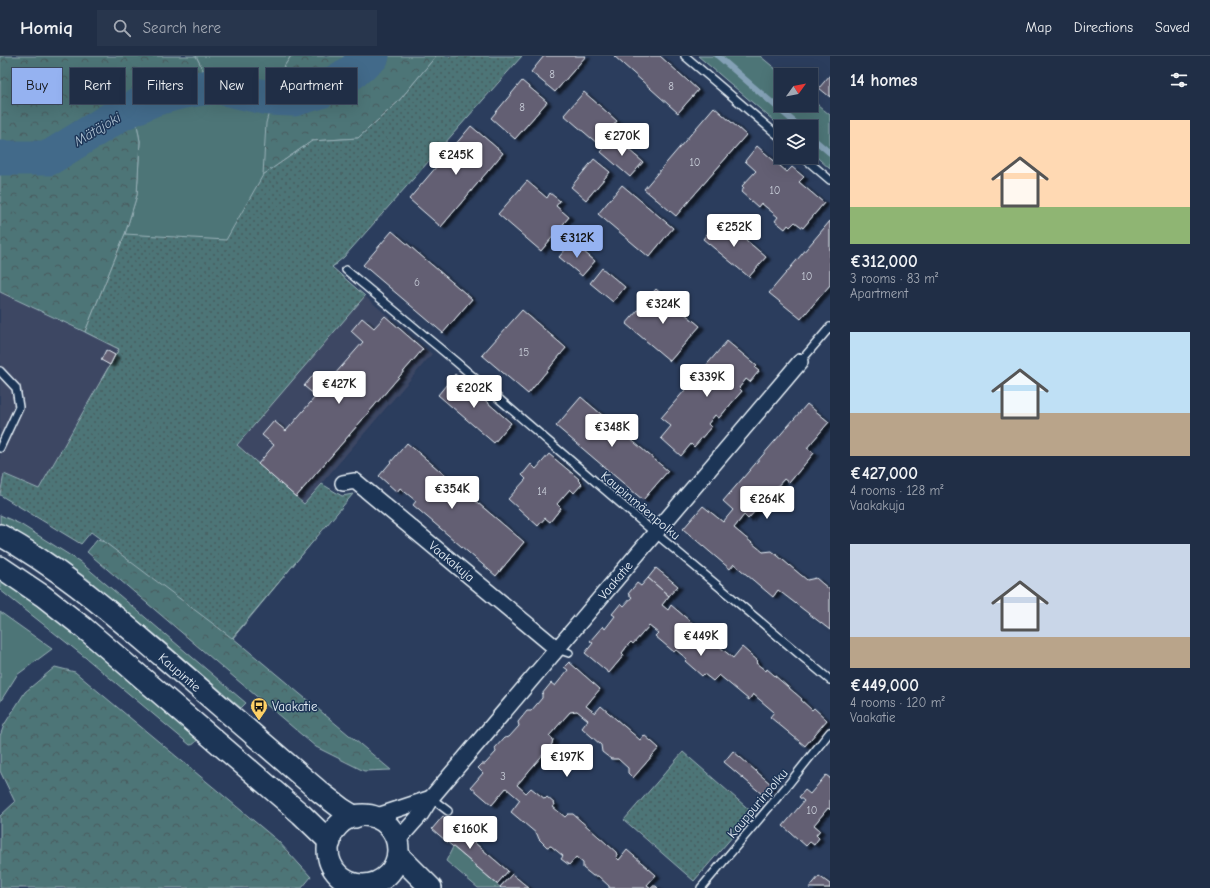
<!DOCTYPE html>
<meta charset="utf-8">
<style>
:root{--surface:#202e46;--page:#28364d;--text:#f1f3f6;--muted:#a2a8b3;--line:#3d4a5f;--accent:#95b2f1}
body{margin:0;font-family:"Comic Neue",sans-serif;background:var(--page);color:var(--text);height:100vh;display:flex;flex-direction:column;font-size:15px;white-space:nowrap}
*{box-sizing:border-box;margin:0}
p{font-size:13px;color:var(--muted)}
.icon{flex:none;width:22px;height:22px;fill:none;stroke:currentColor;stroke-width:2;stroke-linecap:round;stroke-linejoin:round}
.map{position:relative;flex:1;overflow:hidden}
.sheet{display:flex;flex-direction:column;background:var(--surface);width:380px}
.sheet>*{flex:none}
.hud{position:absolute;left:12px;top:12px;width:380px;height:36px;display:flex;gap:8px}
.needle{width:26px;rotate:57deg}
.controls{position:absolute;left:774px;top:12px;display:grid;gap:8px}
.controls a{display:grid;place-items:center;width:44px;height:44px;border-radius:0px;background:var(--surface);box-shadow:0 4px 16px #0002,0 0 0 1px var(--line);font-size:20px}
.price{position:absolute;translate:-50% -34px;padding:0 9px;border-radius:4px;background:#fff;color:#222;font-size:13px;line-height:26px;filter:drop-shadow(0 1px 2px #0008)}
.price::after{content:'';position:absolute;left:50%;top:24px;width:12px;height:9px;margin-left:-6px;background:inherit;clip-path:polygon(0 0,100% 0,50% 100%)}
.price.current{background:var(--accent);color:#111}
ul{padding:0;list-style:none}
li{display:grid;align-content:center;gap:8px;height:212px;padding:0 20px}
li span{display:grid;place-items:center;height:124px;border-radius:0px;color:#555}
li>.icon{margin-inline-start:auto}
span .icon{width:72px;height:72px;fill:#fffc;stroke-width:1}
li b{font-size:17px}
h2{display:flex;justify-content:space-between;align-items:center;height:48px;padding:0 20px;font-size:17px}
.tag{padding:0 14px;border-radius:0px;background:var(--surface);box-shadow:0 4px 16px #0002,0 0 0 1px var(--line);font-size:14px;line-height:36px}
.tag.current{background:var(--accent);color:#111}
header{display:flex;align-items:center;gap:24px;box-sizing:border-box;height:56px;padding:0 20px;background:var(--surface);border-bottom:1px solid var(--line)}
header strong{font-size:19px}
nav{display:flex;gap:22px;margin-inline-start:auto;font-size:14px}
.search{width:280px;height:36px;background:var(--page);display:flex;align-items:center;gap:10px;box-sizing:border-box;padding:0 14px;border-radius:0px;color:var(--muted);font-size:15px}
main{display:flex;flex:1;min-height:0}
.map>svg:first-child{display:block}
.built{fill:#3c4764}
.green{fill:#4d7477;stroke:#9ab2b8}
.forest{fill:url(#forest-crowns);stroke:#9ab2b8}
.park{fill:url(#park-dots);stroke:#9ab2b8}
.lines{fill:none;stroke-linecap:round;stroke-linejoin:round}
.stream{stroke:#84a1b6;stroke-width:6}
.river{stroke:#426b8a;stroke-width:35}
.building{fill:#645f73;stroke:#e8f1f8;filter:url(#shadow)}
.lane-casing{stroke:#e8f1f8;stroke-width:10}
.street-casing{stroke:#e8f1f8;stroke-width:18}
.secondary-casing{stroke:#e8f1f8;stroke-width:24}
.lane{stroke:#1d3557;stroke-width:7}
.street{stroke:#1d3557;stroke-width:15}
.secondary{stroke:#1d3557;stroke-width:21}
.labels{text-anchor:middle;stroke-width:3;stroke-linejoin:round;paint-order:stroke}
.number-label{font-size:11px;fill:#c7ccd7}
.street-label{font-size:13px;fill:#e8f1f8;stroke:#1d3557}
.poi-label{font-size:13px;fill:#e8f1f8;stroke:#1d3557;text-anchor:start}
.water-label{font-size:14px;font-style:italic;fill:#aec2d2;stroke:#1d3557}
</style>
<header>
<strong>Homiq</strong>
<div class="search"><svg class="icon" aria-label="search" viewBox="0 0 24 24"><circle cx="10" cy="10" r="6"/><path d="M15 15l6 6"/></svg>Search here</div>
<nav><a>Map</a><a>Directions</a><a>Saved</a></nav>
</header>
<main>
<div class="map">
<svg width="830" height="832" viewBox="0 0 830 832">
<defs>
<pattern id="forest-crowns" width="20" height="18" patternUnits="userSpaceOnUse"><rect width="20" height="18" fill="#4d7477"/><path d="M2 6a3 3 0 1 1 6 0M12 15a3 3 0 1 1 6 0" fill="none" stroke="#495c5e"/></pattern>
<pattern id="park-dots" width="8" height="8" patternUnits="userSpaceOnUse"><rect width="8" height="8" fill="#4d7477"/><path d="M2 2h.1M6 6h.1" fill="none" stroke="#495c5e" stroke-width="1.8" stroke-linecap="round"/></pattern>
<filter id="shadow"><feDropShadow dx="4.5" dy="2.5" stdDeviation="1" flood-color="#0009"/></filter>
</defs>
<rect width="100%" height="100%" fill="#2b3d5d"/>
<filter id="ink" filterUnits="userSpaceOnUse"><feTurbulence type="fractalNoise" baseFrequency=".025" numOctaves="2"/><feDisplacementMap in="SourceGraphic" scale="8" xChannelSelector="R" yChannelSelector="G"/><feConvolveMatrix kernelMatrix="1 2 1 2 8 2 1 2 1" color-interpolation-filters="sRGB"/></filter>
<g filter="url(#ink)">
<!-- built -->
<g class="built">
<path d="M332,212L432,298L304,448L236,390Z"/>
<path d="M0,236L119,293L39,433L4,418L0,436Z"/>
</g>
<!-- green -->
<g class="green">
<path d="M196,0H291L279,18L263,119L327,189L337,208L101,324L119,293L85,276L125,178L137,139L140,85L132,42L159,29L194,21L203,14Z"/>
<path d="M698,0H760L783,19H781V49H811V43L830,59V113L811,96V71H781Z"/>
<path d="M0,459L20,468L79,505L246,647L241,652L163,585L88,523L53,498L0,467Z"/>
<path d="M0,522L36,545L197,681V684C195,687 194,689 190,689L86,602L0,534Z"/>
<path d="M0,556L52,593L17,619L0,646Z"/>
<path d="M453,791L501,832H478L446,805Z"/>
</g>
<!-- forest -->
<g class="forest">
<path d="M0,0H196L203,14L194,21L159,29L132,42L140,85L137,139L125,178L85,276L0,236Z"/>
<path d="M291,0H436L398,46L358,82L312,85L263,119L266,67L279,18Z"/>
<path d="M97,484L105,486L190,549L314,484L233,582L391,714L364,715L316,691L87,496Z"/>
<path d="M55,611L75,616L278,785L311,821L302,832H0V760L15,746L0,715V680L4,669L25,636Z"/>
</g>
<!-- park -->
<g class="park">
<path d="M436,0H522L344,201L332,211L365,240L237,389L304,448L322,428L342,440L353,438L232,582L91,476L81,488L0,439L4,418L39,433L119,293L85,276L125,178L226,184L263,119L312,85L358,82L398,46Z"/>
<path d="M683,696L753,757L694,825L624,764Z"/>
</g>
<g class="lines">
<!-- stream -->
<g class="stream">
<path d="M718,0L800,71"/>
<path d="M811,81L830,97"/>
</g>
<!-- river -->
<path class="river" d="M0,102H49L120,58L153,43L179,36L215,30L269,42L294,43L321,35L351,17L372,0"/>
</g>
<!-- building -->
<g class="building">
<path d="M544,0H586L555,36L531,16Z"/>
<path d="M614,0H660L698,34L678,57Z"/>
<path d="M830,19V41L819,32Z"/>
<path d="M522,25L547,46L515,83L491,62Z"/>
<path d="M584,36L617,65L598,88L564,59Z"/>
<path d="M714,51L746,79L676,160L644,133Z"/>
<path d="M471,70L503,97L441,171L409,143Z"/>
<path d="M614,81L643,106L630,121L601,96Z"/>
<path d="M757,90L787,116L792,111L804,121L799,126L824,147L803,172L795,166L790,171L788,169L785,173L775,165L778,161L761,147L758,151L741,136L744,132L742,130L756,115L745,105Z"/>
<path d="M594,103L610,116L586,144L571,131Z"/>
<path d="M527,125L547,142L550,137L560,145L556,150L569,161L541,195L498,158Z"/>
<path d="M622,129L673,172L649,201L598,158Z"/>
<path d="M720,162L766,201L749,221L703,183Z"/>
<path d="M830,165V229L801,263L769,237Z"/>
<path d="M392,175L472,243L443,277L363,209Z"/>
<path d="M572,186L595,205L582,220L559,201Z"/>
<path d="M602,212L625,231L613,246L590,227Z"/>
<path d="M656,233L674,249L677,245L687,254L684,257L700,270L670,305L626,268Z"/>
<path d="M522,254L566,292L528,338L482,299Z"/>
<path d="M385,260L423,293L296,441L258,408L274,389L262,379L274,365L286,375L316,340L304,330L315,317L327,327L363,286L351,275L362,262L374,272Z"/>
<path d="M727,285L757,310L755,312L759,315L750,326L746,323L739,332L742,335L719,362L715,359L708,368L711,371L694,391L691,388L681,400L661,382L671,370L661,362Z"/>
<path d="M106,294L115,299L110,309L101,304Z"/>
<path d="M455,318L511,367L494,387L438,339Z"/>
<path d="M581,341L668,415L643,444L556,370Z"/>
<path d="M807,348L829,366L807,392L814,397L789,427L784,423L748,463L744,459L734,472L763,496L772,495L807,524L816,522L830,534V574L778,534L773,541L734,508L730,513L683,473L703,450L723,466L733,454L723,445Z"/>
<path d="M407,387L524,486L496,520L413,449L416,445L400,432L397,436L379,420Z"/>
<path d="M549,398L579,423L578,424L582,428L574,437L570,433L557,448L561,452L550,466L545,462L538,470L508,443L526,423L522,419L531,408L536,413Z"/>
<path d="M656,512L678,530L669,540L648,522Z"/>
<path d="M648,522L669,540L662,549L668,554L671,549L704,577L702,580L704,582L712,588L714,586L733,602L742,591L758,605L756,607L766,615L767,613L802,643L801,644L812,654L814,652L827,664L805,690L770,661L774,656L753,638L749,644L719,619L713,625L704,618L702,620L685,605L687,603L676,594L674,596L655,580L658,577L649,570L633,588L631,586L628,589L622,597L624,599L609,617L585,597L593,587L590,585L603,570L605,573L615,560L612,558L621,547L624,550L632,541L628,538L637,527L641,530Z"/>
<path d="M569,606L600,633L586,650L595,657L601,650L640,684L644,679L659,692L633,722L628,717V712L618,703H611L602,696L601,689L582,672L588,664L577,655L570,656L549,680L553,683L552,688L517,729L526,737L531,732L545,743L547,741L555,748L553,751L565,761L568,758H573L616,796L617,799L616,801L619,804L627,794L656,819L647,829L651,832L652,830H656L658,832H609V830L598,820H593L583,812V807L576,801L569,809L561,803L563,800L551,790L547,791L539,783L537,778L511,756L520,744L506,732L492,749L471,731L483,717L478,712L482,708H485L496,696L495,692L504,682L509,681L519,670L518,666L527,655H531L542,642V638L551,627L555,630L568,614L564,611Z"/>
<path d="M733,695L772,729L763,739L724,706Z"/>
<path d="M826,719L830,722V754L828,752L814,769L820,774L816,779L819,782L814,789L810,786L806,790L783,770L804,745L799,741L805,734L810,738Z"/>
<path d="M443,760L508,815L497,828L432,773Z"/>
<path d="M512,818L529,832H501L500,831Z"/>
<path d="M819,820L830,828V832H809Z"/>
</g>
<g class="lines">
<!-- lane casing -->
<g class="lane-casing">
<g id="lane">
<path d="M685,0L781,82"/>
<path d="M803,101L830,124"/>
<path d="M346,214L455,305L655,477L830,624"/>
<path d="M800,306L830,271"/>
<path d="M0,315L16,332L19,351L0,392"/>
<path d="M557,593L569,597"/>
<path d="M431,742L448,755"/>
<path d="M701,832L787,730L830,676"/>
</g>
</g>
<!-- street casing -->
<g class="street-casing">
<g id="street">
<path d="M343,427L355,425L557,593"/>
<path d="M374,761L431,742"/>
<path d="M397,785L421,758L431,742L800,306"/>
</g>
</g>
<!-- secondary casing -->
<g class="secondary-casing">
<g id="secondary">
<path d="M0,479C60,512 110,556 162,600C215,645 267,691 320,736L342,753L355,761"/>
<path d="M0,511L43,540L84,572L301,758L330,786"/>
<circle cx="363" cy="794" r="35"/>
<path d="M398,799L431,832"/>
</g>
</g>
<!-- lane -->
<use href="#lane" class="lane"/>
<!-- street -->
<use href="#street" class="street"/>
<!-- secondary -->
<use href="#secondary" class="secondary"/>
</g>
</g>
<!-- icons -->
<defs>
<g id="bus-pin" transform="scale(0.9)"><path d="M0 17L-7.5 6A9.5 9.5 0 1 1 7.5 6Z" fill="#ffd166" stroke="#1d3557"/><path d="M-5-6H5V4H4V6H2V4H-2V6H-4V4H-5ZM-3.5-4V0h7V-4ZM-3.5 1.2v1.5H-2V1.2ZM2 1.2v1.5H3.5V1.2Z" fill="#111"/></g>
</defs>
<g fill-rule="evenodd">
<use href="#bus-pin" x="259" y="650"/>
</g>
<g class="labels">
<!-- number labels -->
<g class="number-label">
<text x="552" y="22">8</text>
<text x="671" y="34">8</text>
<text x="522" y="55">8</text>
<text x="695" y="110">10</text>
<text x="775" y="138">10</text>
<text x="807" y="224">10</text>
<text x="417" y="230">6</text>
<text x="524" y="300">15</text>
<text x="542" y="439">14</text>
<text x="503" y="724">3</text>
<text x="812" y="758">10</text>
</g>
<!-- street labels -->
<g class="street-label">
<text transform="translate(641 449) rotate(40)" y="5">Kaupinmäenpolku</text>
<text transform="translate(452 505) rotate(40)" y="5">Vaakakuja</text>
<text transform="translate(615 524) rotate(-50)" y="5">Vaakatie</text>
<text transform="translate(180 616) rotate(41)" y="5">Kaupintie</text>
<text transform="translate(757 747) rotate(-50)" y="5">Kauppurinpolku</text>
</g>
<!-- poi labels -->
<g class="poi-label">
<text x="272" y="655">Vaakatie</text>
</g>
<!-- water labels -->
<g class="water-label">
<text transform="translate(97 73) rotate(-31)" y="5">Mätäjoki</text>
</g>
</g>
</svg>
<div class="controls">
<a><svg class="needle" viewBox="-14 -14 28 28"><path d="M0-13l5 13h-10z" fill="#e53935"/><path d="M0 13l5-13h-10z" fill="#a2a8b3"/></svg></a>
<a><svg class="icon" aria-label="layers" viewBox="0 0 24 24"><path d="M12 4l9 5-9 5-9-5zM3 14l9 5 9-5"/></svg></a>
</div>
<b class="price" style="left:622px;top:101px">€270K</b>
<b class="price" style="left:456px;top:120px">€245K</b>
<b class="price" style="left:734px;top:192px">€252K</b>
<b class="price current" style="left:577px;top:203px">€312K</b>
<b class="price" style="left:663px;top:269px">€324K</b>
<b class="price" style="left:707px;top:342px">€339K</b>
<b class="price" style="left:339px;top:349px">€427K</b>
<b class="price" style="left:474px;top:353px">€202K</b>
<b class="price" style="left:612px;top:392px">€348K</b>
<b class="price" style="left:452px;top:454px">€354K</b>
<b class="price" style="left:767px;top:464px">€264K</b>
<b class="price" style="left:701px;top:601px">€449K</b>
<b class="price" style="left:567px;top:722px">€197K</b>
<b class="price" style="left:470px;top:794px">€160K</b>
<div class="hud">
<a class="tag current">Buy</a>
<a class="tag">Rent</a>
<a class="tag">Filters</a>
<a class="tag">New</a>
<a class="tag">Apartment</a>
</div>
</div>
<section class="sheet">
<h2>14 homes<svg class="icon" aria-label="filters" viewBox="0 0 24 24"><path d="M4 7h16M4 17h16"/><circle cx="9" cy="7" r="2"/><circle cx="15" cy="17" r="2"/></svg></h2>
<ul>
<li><span style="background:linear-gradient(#ffd9b3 70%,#8fb573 0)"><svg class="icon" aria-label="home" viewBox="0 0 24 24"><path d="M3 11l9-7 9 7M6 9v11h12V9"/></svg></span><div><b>€312,000</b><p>3 rooms · 83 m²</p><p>Apartment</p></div></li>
<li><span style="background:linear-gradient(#bfe0f5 65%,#b9a48a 0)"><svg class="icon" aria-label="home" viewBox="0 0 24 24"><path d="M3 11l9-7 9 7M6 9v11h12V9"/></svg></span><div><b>€427,000</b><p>4 rooms · 128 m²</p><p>Vaakakuja</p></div></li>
<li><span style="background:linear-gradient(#c9d6e8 75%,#b9a48a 0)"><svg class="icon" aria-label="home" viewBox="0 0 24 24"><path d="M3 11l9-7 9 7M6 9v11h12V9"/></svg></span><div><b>€449,000</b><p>4 rooms · 120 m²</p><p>Vaakatie</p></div></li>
</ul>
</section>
</main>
